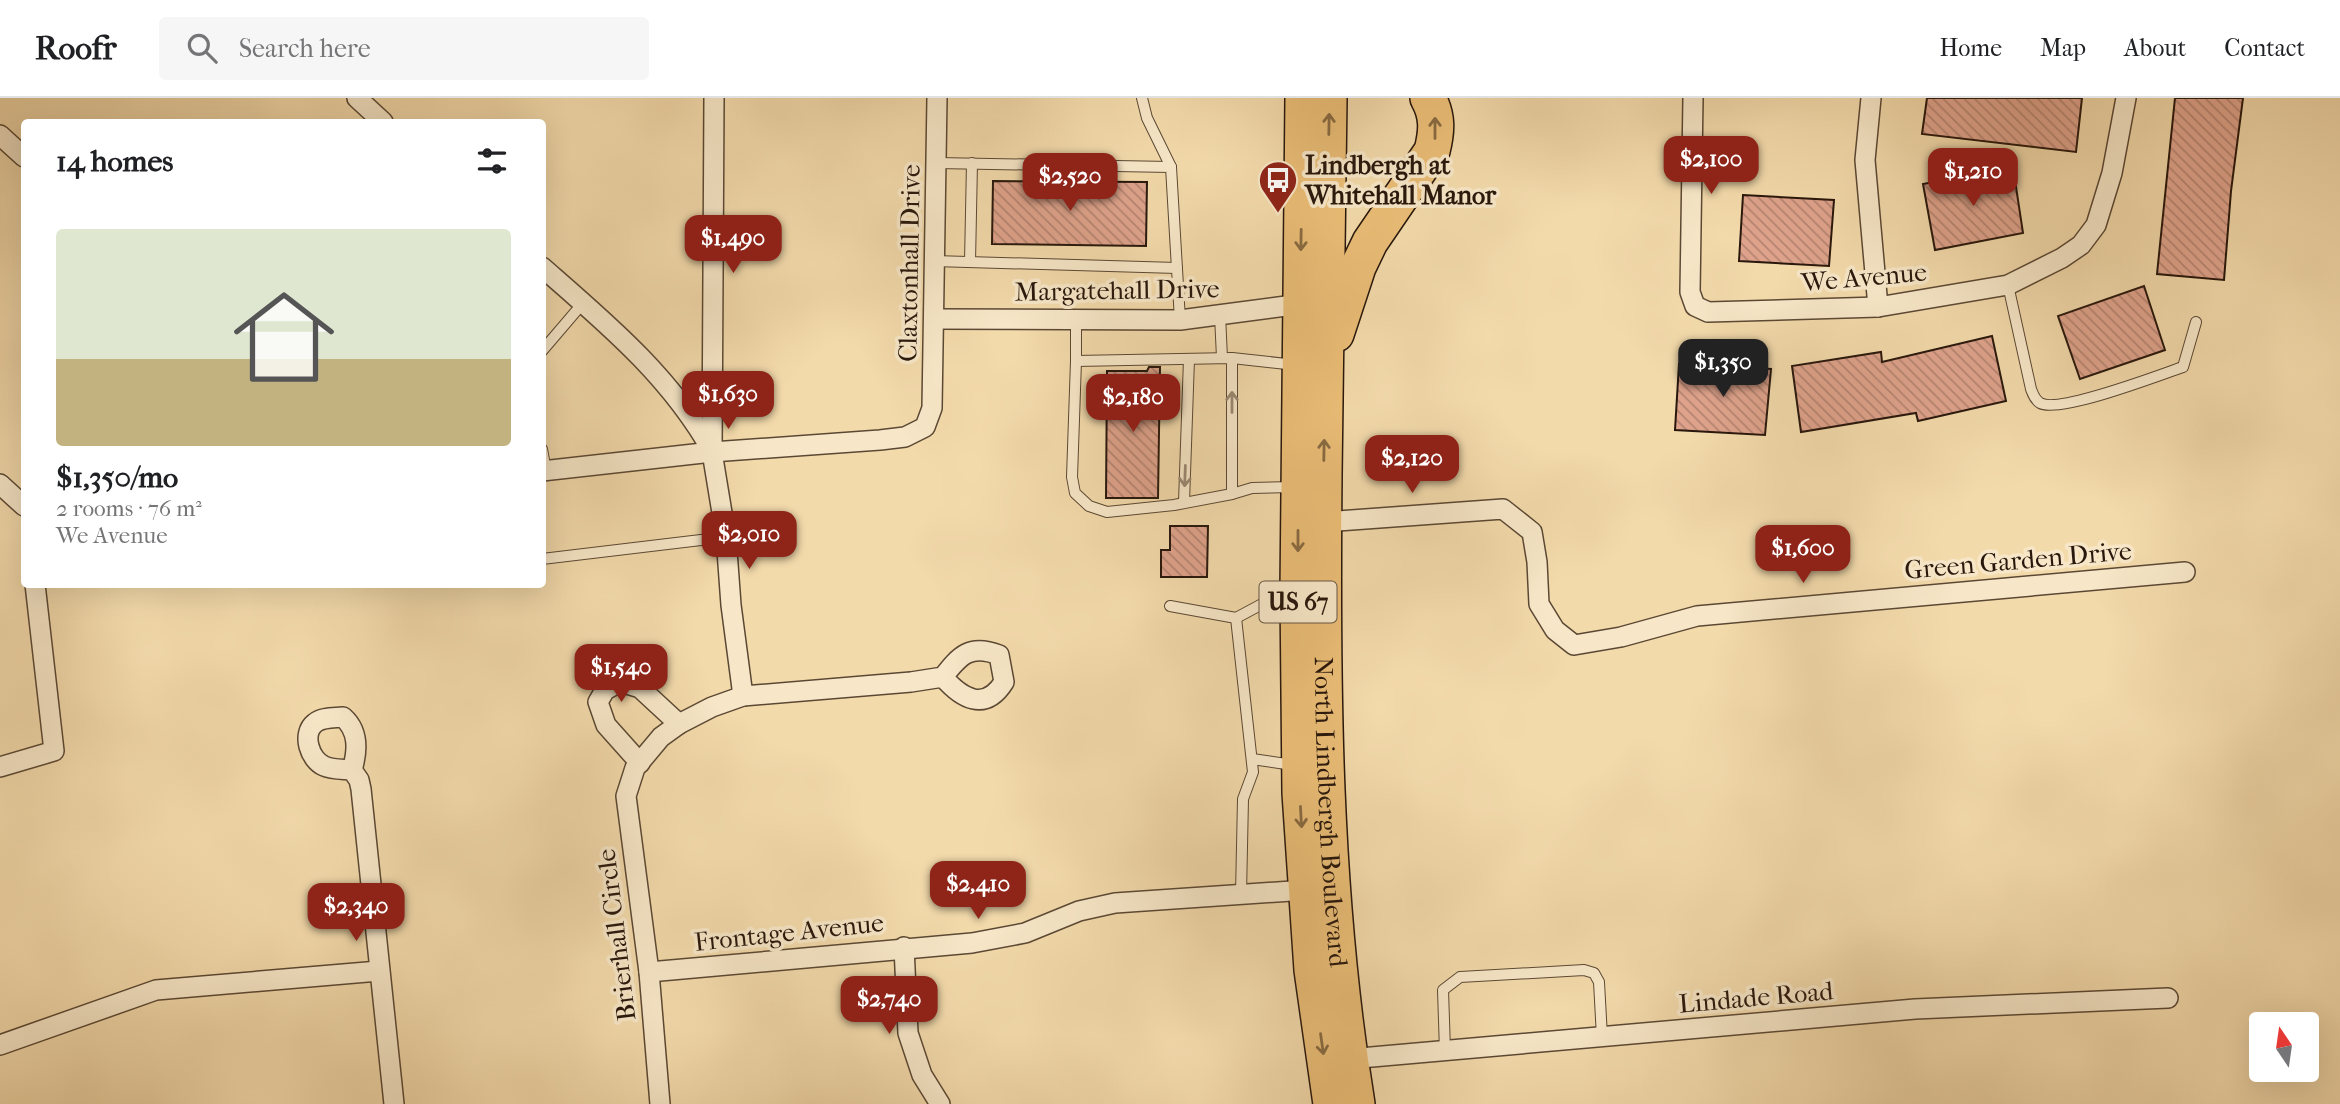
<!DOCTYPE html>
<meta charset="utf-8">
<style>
:root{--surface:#fff;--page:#f6f6f6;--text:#202124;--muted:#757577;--line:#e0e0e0;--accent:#8f2418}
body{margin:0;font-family:"IM FELL French Canon",serif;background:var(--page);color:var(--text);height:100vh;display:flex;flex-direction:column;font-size:26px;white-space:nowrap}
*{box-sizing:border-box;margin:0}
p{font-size:23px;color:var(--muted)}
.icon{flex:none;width:38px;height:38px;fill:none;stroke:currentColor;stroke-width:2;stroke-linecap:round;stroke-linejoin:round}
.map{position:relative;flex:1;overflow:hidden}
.sheet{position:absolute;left:21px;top:21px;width:525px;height:469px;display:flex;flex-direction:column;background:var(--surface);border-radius:7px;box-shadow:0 7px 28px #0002}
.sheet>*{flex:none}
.needle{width:46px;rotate:347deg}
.buttons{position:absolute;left:2249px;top:914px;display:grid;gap:14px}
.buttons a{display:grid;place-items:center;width:70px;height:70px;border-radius:7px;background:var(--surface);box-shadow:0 7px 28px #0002;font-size:35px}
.price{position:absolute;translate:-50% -60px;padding:0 16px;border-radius:14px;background:var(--accent);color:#fff;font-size:23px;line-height:46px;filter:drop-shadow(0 2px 4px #0008)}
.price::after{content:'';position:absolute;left:50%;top:42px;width:21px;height:16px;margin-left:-10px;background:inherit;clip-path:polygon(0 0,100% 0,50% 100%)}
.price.current{background:#222;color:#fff}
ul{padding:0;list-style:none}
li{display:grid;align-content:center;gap:14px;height:371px;padding:0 35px}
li+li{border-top:2px solid var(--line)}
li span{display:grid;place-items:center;height:217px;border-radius:7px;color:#555}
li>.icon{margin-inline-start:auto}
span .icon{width:126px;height:126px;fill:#fffc;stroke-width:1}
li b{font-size:30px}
h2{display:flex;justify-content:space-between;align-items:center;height:84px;padding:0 35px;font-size:30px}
header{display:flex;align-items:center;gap:42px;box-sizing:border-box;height:98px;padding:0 35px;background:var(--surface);border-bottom:2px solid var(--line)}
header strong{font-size:33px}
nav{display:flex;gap:38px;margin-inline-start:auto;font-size:24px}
.search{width:490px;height:63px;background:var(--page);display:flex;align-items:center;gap:18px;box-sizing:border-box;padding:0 24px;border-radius:7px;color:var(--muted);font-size:26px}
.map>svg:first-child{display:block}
.building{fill:url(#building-back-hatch);stroke:#28170c;stroke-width:2}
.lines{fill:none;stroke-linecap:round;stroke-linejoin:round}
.lane-casing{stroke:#5b4834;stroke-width:12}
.street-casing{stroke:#5b4834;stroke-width:22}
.highway-casing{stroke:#28170c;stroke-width:38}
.lane{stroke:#f7e7c8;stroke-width:10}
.street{stroke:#f7e7c8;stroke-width:19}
.highway{stroke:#eabd76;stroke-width:35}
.oneway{stroke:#896a41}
.oneway2{stroke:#9a8973}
.labels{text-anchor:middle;stroke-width:7;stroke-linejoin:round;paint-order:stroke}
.shield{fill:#f7e7c8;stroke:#654;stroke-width:2}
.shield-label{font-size:24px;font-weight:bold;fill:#28170c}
.poi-label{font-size:26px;font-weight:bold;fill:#28170c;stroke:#f7e7c8;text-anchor:start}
.street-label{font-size:26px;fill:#28170c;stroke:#f7e7c8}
</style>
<header>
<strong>Roofr</strong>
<div class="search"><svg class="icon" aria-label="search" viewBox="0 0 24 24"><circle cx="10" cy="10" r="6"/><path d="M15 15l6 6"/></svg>Search here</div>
<nav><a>Home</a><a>Map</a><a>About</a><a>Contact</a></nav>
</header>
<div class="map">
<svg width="2340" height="1006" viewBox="0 0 2340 1006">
<defs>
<pattern id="building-back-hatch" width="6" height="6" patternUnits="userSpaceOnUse" patternTransform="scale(1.75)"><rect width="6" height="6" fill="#dfa38c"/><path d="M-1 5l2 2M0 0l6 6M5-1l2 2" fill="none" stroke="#b58471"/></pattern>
</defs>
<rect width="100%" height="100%" fill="#f3daab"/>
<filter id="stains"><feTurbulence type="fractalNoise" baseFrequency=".00286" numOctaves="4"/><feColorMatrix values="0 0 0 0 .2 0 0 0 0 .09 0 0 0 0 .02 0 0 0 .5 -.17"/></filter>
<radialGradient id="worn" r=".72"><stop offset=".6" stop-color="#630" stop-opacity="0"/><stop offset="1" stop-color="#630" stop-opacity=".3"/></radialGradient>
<!-- building -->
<g class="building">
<path d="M1927,0H2082L2076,54L1922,36Z"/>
<path d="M2175,0H2243L2231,93L2224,182L2157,176Z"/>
<path d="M2013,69L2023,135L1935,152L1923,86Z"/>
<path d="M993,83L1147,84L1146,148L992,146Z"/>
<path d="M1743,97L1834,102L1829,168L1739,163Z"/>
<path d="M2144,188L2165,252L2080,281L2058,218Z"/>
<path d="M1992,238L2006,303L1918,323L1916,315L1801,334L1792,268L1881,254L1882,264Z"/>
<path d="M1679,266L1771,271L1765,337L1675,332Z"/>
<path d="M1149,269H1160L1158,400H1106L1107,273H1147Z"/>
<path d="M1170,428H1208L1207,479H1161V452H1170Z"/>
</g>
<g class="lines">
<!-- lane casing -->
<g class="lane-casing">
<g id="lane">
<path d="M1142,0L1147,20L1171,69"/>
<path d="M937,65L1171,69L1180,222"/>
<path d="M934,163L1177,170"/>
<path d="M970,164L972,65"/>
<path d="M2008,187L2031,291C2033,296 2034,301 2040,305C2059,316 2159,277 2183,269L2196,224"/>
<path d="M1220,217L1222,260"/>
<path d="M1076,222V263L1232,260L1296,267"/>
<path d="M542,253L583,205"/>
<path d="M1076,263L1072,379L1075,395L1089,408L1107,414L1174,407L1232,396L1252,390L1295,389"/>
<path d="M542,351L546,373"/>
<path d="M1232,396V260"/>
<path d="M1184,404L1189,261"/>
<path d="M542,461L726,439"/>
<path d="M1170,508L1236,520L1253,674L1243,701L1241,796"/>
<path d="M1236,520L1264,505L1293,496"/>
<path d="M1252,661L1293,667"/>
<path d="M1445,953L1443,892L1460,879L1584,872L1594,875L1599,884L1602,939"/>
</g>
</g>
<!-- street casing -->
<g class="street-casing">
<g id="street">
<path d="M357,0L383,24"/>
<path d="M714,0L712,354L726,439L731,507L743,598"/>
<path d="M1693,0L1690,194L1695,208L1708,214L1878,209L2008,187L2062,160L2081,147L2096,127L2112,75L2126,0"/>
<path d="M1871,0L1865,62L1878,209"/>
<path d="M0,37L24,59"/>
<path d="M542,169C606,225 670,278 712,353"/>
<path d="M934,221L1180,222L1301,206"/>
<path d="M542,373L712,354L880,342L905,339L925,329L932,310L937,0"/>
<path d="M0,386L24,408"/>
<path d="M1324,424L1503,411L1532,434L1537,464L1539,506L1555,532L1574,547L1621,539L1697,518L2185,474"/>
<path d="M640,665L606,627L598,604L605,592L620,584L640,590L679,626"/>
<path d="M0,669L54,653L35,486"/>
<path d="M352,672C343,671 333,672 324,668C310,662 301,636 315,625C322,619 334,620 343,619C359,633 358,652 352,672L359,682L361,691L394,1006"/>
<path d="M904,849L908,935L922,977L940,1006"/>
<path d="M649,874L972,845L1025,835L1079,813L1115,805L1306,792"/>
<path d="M0,947L156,892L379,873"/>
<path d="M1349,961L1915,911L2168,900"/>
<path d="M660,1006L649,874L626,698L635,670L661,639L679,626L712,609L743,598L911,584L943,579C960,557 970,546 999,557L1004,584C985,614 962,601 943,579"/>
</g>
</g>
<!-- highway casing -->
<g class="highway-casing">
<g id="highway">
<path d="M1303,0L1298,494L1300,695L1312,872L1331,1006"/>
<path id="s1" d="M1329,0C1327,126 1326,251 1324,377C1322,588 1323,796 1357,1006"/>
<path d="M1336,236L1358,169L1370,144L1432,53C1437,33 1438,18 1428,0"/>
</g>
</g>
<!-- lane -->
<use href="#lane" class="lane"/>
<!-- street -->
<use href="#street" class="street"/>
<!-- highway -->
<use href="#highway" class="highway"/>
</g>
<!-- one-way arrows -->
<defs><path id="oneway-shaft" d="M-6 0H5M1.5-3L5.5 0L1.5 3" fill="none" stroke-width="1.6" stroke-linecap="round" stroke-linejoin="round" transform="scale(1.75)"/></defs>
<g class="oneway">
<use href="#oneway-shaft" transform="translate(1329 26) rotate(-89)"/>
<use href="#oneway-shaft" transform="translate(1435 30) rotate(-90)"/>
<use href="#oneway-shaft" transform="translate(1301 142) rotate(91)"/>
<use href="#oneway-shaft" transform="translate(1324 352) rotate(-89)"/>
<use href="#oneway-shaft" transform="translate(1298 443) rotate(90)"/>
<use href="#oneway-shaft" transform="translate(1301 719) rotate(87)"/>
<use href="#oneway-shaft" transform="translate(1322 946) rotate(82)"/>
</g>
<g class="oneway2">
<use href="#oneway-shaft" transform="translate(1232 304) rotate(-90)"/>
<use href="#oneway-shaft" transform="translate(1185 378) rotate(92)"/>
</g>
<!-- icons -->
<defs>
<g id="bus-pin" transform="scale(2.0125)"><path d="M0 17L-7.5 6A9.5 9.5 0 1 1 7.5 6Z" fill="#8f2418" stroke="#f7e7c8"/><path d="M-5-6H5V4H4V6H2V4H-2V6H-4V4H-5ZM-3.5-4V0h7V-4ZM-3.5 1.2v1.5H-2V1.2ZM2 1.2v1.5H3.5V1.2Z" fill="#fff"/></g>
</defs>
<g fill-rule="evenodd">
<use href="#bus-pin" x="1278" y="82"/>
</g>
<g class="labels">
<!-- shield labels -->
<rect class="shield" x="1259.5" y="483.5" width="77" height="41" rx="5"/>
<g class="shield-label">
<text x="1298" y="512">US 67</text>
</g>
<!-- poi labels -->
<g class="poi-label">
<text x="1305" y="76">Lindbergh at<tspan x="1305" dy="30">Whitehall Manor</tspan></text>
</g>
<!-- street labels -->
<g class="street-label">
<text transform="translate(909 165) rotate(-89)" y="9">Claxtonhall Drive</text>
<text transform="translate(1864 179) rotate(-5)" y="9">We Avenue</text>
<text transform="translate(1117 192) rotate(-1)" y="9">Margatehall Drive</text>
<text transform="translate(2018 462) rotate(-5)" y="9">Green Garden Drive</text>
<text dy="9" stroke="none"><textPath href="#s1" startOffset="714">North Lindbergh Boulevard</textPath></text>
<text transform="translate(789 834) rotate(-6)" y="9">Frontage Avenue</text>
<text transform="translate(616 837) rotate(-97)" y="9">Brierhall Circle</text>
<text transform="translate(1756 899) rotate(-5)" y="9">Lindade Road</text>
</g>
</g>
<rect width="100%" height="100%" filter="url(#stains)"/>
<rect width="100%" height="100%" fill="url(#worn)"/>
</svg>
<div class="buttons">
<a><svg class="needle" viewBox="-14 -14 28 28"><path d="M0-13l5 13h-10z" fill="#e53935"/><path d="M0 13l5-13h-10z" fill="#757577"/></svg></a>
</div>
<b class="price" style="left:1711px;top:98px">$2,100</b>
<b class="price" style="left:1973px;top:110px">$1,210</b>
<b class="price" style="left:1070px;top:115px">$2,520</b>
<b class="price" style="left:733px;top:177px">$1,490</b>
<b class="price current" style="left:1723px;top:301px">$1,350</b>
<b class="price" style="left:728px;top:333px">$1,630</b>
<b class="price" style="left:1133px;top:336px">$2,180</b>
<b class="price" style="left:1412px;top:397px">$2,120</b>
<b class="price" style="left:749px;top:473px">$2,010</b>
<b class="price" style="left:1803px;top:487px">$1,600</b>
<b class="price" style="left:621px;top:606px">$1,540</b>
<b class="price" style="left:978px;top:823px">$2,410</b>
<b class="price" style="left:356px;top:845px">$2,340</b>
<b class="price" style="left:889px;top:938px">$2,740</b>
<section class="sheet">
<h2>14 homes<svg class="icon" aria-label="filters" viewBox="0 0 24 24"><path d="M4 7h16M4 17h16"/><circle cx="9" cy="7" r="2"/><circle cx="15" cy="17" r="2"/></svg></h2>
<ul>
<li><span style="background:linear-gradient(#dfe7d0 60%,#c2b280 0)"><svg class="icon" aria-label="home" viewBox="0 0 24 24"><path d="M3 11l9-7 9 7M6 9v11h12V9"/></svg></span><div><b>$1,350/mo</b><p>2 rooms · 76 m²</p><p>We Avenue</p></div></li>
</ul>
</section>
</div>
